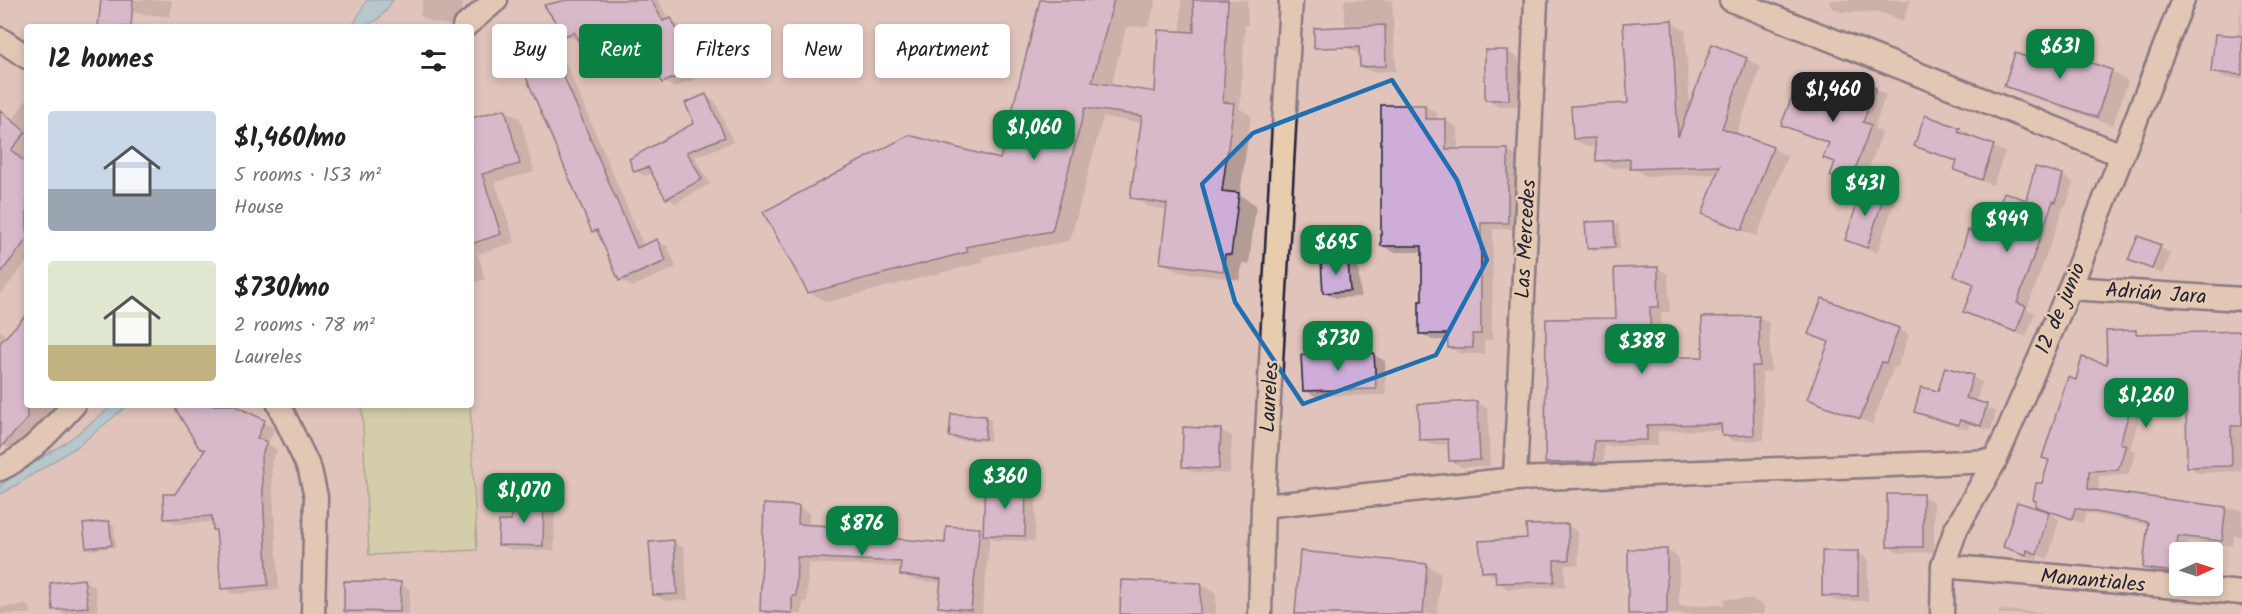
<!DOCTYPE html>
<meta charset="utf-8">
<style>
:root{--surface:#fff;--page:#f6f6f6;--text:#222;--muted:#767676;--accent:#0b8043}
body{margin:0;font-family:Kalam,sans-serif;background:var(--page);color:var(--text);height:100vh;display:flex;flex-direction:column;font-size:22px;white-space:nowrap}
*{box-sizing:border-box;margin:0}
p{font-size:20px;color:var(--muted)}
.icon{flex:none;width:33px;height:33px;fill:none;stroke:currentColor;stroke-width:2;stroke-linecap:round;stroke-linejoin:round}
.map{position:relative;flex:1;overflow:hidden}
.panel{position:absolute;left:24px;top:24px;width:450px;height:384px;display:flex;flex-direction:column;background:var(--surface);border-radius:6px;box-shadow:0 3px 9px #0003}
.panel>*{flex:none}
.banner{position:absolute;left:492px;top:24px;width:570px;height:54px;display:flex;gap:12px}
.needle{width:39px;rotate:87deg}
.controls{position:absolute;left:2169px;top:542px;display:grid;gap:12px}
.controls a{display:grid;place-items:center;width:54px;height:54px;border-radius:6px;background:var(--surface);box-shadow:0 3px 9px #0003;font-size:30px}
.price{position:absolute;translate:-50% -51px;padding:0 14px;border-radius:12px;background:var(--accent);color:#fff;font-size:20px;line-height:39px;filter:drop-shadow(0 2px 3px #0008)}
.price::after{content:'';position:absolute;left:50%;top:36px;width:18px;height:14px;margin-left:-9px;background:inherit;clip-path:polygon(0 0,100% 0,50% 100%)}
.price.selected{background:#222;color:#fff}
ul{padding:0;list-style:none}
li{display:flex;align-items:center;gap:18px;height:150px;padding:0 24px}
li span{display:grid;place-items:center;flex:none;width:168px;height:120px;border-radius:6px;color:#555}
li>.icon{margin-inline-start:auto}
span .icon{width:72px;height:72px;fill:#fffc;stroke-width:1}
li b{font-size:26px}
h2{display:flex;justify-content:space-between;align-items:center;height:72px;padding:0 24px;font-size:26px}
.tag{padding:0 21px;border-radius:6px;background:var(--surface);box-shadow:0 3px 9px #0003;font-size:21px;line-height:54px}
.tag.selected{background:var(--accent);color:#fff}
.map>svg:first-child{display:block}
.green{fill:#c4dc93;stroke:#737f67;stroke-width:1.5}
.water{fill:#84cde4;stroke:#5d89a0;stroke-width:1.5}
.shadow{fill:#0003}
.building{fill:#ceadd9;stroke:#22223b;stroke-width:1.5}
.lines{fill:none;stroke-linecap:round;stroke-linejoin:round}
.street-casing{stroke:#22223b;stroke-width:27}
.street{stroke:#e7ccae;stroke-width:22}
.marked{fill:none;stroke:#1f6fb2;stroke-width:4.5;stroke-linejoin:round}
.labels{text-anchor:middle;stroke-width:4.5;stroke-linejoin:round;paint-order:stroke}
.street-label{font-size:21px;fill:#22223b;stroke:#e7ccae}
</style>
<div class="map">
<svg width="2242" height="614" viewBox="0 0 2242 614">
<rect width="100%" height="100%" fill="#e0c3bb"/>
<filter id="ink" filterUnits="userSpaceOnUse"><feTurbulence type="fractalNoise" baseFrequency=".0167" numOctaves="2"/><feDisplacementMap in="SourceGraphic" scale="12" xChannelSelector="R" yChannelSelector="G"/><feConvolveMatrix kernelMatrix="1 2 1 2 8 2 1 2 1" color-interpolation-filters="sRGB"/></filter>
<g filter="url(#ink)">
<!-- green -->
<path class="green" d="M362,405H470L477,550L369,555Z"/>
<!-- water -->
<g class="water">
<path d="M367,0H393C382,18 373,27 352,27Z"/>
<path d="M114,405H128L78,446L0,495V485L68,441Z"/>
</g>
<!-- shadow -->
<g class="shadow">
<path d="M103,0H172L170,17L113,10Z"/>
<path d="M423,0H464L460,15L449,25L431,22L420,15Z"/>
<path d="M574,0H658L669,20L681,26L696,55L691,57L699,77L674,88L663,82L646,44L595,54L584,48L580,40L577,41L566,35Z"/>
<path d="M1042,0H1156L1149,26L1126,27L1111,86L1157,93L1181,33V0H1247L1248,25H1245L1240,109L1251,115L1240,195L1256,205L1249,264L1242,263L1240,280L1179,272L1161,262L1168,210L1149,207L1132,197L1143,123L1103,117L1070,241L982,257L984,262L827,302L809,292L1002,160Z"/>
<path d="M1344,0H1392L1396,71L1372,72L1361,66V53H1357L1346,47Z"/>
<path d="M1830,0H1911L1903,21L1882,13L1841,12L1830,6Z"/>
<path d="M2241,0L2242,79L2224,78L2213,71L2238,38Z"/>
<path d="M1671,22L1685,30L1690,110L1713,46L1747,59L1761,67L1736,134L1773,148L1787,156L1757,236L1717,222L1704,214L1718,174L1646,176L1632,167L1612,168L1598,160L1597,146L1588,147L1574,139L1629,104Z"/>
<path d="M546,36L557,43L644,247L657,241L668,247L676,267L632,287L621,280L602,236L593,231Z"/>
<path d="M2040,47L2112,72L2128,81L2113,125L2022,94L2006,85L2035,62Z"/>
<path d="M1487,51L1508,52L1519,58V106H1498L1487,99Z"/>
<path d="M1875,89L1886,95L1874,128L1882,133L1862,187L1885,194L1895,200L1877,253L1847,239L1863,189L1832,175L1836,163L1825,157L1830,144L1783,124Z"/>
<path d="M705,96L715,101L733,142L695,157L710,184L676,203L667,198L653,173L645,176L636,171L696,124Z"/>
<path d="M27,99V261L2,293L0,292V109L13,120Z"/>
<path d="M1425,106L1437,113L1436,121H1446L1458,127V151H1507L1519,158L1520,229H1493L1492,340H1484V354H1461L1449,347V340H1432L1420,333L1424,302L1423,252H1394L1383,246Z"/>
<path d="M505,110L520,118L534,172L495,182L515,242L478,254L485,279L471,284V119Z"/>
<path d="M1959,129L1970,135L1969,137L2005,152L1993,185L1966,175L1955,169L1958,162L1926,151L1916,145Z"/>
<path d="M2242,151V217L2239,215Z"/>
<path d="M2036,169L2063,176L2073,182L2066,207L2064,206L2027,309L2035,313L2026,337L1965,311L1975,285L1956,276L2027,202Z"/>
<path d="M1614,222L1619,225L1620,249L1593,250L1588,247Z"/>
<path d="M2139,238L2171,253L2163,274L2130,260Z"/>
<path d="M1347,260L1358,267L1361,297L1335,298L1324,292Z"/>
<path d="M1657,268L1668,274L1670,312H1661L1662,358H1705L1759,317L1769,323L1771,372H1762L1764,440L1734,441L1723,435V430L1658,431V446H1604V468H1557L1546,462L1618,320Z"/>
<path d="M1899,329L1909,335L1897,368L1894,367L1872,424L1820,404L1809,398L1830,343L1810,333Z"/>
<path d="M0,330L7,337L27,331V405H63L48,423L43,420L13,451L0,443Z"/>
<path d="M2135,332L2142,336L2242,333V471L2199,473L2189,467L2188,408H2142L2130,449L2136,452L2128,475L2099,476V492L2242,510V536H2234L2232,546L2188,541L2187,552H2180V576L2155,574L2145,568L2149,525L2086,513L2083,523L2050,512L2059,520L2048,559L2038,555L2037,560L2016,553L2005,547L2047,511L2036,505L2051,461L2044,457L2077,382L2109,366Z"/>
<path d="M1374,355L1385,361L1386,395L1315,396L1304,390Z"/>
<path d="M1946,369L1972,377L1982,382L1976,403L1996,412L1991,431L1970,424L1968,430L1925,417L1916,411L1939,393Z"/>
<path d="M1477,402L1488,409L1490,466L1461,467L1450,460L1449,444L1432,445L1421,439Z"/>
<path d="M175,405H243L237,409L275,428L268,444L277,450L271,463L279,590L233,594L223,588L218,531L214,529V522L176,524L165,518L175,495L207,450Z"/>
<path d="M985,417L991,420L990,441L956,440L951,436Z"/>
<path d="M1221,430L1232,436L1230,474L1194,472L1183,466Z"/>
<path d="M1025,487L1036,493L1035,541L996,540L990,537L982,614L951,613L940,606L942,583L913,580L902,574V567L808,563L807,601L803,602L802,614H768L762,611L798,507L809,513V526L865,530L876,536V538L946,545L979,530L985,533Z"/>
<path d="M1923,496L1934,502V552L1899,553L1888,546Z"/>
<path d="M518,498L544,499L555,505L554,551L511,550L500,544L518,514Z"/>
<path d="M109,523L114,526L116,547L92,550L87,547Z"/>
<path d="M1567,525L1578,532L1579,565H1565V587L1508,589L1497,582V577L1483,571L1528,539Z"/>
<path d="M673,542L684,548L688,600L665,601L654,595Z"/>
<path d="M1667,550L1679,558V606L1724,605V599H1752L1764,606V614H1629Z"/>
<path d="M1857,553L1868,559V601H1835L1824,595Z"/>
<path d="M1427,565L1441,573L1437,614H1297Z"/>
<path d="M84,581L95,587L98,613L62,614L55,609Z"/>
<path d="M345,583L400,584L410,590L409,614H344Z"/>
<path d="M1201,584L1216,593V614H1121Z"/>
<path d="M26,605L31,608V614H0V607Z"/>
<path d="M1999,610L2042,612L2045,614H1999Z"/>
</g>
<!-- building -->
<g class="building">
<path d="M101,0H133L131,27H98Z"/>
<path d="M567,0H651L663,21L671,18L687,49L682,51L690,71L662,83L642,38L583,49L574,32L565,36L544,5Z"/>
<path d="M1040,0H1114L1092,82L1155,92L1158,30L1194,32L1193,0H1228L1223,102L1234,103L1222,191L1239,193L1231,255L1225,254L1223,271L1160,263L1167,204L1130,198L1142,116L1085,108L1052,231L965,247L968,252L808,293L763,212L909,135L1000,159Z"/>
<path d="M1672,20L1678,137L1712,44L1747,58L1722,128L1773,147L1742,230L1702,214L1720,166L1630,169V159L1596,161L1595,138L1573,139L1571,106L1628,103L1623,23Z"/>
<path d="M1385,25L1386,66L1360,67L1359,47L1314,48V28Z"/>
<path d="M2215,34L2242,36V75L2211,72Z"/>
<path d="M546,35L637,248L657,239L666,261L619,281L597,230L592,232L515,51Z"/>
<path d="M2039,45L2112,70L2097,117L2004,86L2015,53L2035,60Z"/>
<path d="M1485,50H1508L1509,100H1485Z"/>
<path d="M1852,79L1876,88L1863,122L1871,125L1850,184L1830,176L1835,162L1823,158L1829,143L1781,125L1798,81L1845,99Z"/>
<path d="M706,94L725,137L687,152L702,179L666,199L648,167L634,172L629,159L694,123L685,103Z"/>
<path d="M1381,105H1425V119H1446V149H1508V223H1481V334H1472L1473,348H1448L1447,334H1419V301H1422V246H1381Z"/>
<path d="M505,109L520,164L482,174L501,234L471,244V118Z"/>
<path d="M0,110L26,132L11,150L27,164V239L0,274Z"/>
<path d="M1925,115L1960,128L1958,132L1994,145L1982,180L1954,170L1957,161L1914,146Z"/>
<path d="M2035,167L2063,174L2056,202L2053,201L2017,303L2026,306L2016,332L1963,312L1974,284L1954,276L1968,230L1988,238L2004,192L2026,200Z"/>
<path d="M1863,186L1885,193L1867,248L1845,240Z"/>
<path d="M1614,221L1615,247L1587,248L1585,222Z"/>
<path d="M2138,236L2161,245L2152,269L2128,260Z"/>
<path d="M1348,259L1350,291L1323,293L1321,261Z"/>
<path d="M1658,267L1659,307H1650L1651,357H1703L1702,317L1759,316L1760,366H1752L1754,435L1722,436L1721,424L1647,425V440L1594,441V462L1545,463L1546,319L1616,318L1614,268Z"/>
<path d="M1822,298L1899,328L1886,363L1882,362L1860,419L1807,399L1829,342L1808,334Z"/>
<path d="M27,314V419L0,448V343Z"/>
<path d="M2136,330V334L2242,331V426H2231L2232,466L2187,467L2186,402L2132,403L2120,443L2126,445L2118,470L2089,471L2088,489L2226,507L2222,541L2178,536L2174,572L2143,568L2148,522L2075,508L2072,519L2035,506L2036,501L2033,500L2036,483H2042L2049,460L2042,458L2068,377L2076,380L2082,357L2107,364L2106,331Z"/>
<path d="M1374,353L1376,389L1303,391L1301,355Z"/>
<path d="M1945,367L1973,375L1966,398L1987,404L1981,426L1960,420L1958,425L1914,412L1921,387L1938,391Z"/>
<path d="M1477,401L1480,460L1449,461L1448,439L1419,440L1418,404Z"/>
<path d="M173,405H233L265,420L257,438L267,442L261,457L268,585L221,589L216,530H213L212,516L164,519L163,494H175L205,450L199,448Z"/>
<path d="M951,414L986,416L985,439L949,437Z"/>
<path d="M1183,427L1221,429L1219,469L1182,467Z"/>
<path d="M985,484L1026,485L1025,536L983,535Z"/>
<rect x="1887" y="494" width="36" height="53"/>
<path d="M517,497H544L543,546L498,545L499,521H511V513H516Z"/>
<path d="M2017,502L2049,512L2037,554L2027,550L2026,555L2003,547Z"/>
<path d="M764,504L799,506L798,524L866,528L865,536L945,543L946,526L980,528L971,610L938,607L941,579L900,575L901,562L797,557L796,596H792V613L760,611Z"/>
<path d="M109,521L112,545L86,548L83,524Z"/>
<path d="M1568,524L1569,560H1554V582L1496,583L1495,571L1482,572L1479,541L1527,538L1526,525Z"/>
<path d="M674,540L677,594L653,595L649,542Z"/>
<rect x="1628" y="549" width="39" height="65"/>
<path d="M1300,551L1427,564L1423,614H1295Z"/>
<rect x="1822" y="551" width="36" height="45"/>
<path d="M84,579L88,607L53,610L50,583Z"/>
<path d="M1121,580L1201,583L1200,614H1120Z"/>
<path d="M344,581L401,582L400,612L344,611Z"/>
</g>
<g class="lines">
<!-- street casing -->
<g class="street-casing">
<g id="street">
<path d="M1731,0L2122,155"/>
<path d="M464,27L496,0"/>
<path d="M0,39L27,57"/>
<path d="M2070,288L2242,299"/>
<path d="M279,405L310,470L316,497L313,614"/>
<path d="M0,469C29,456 52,428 74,405"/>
<path d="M1515,479L1536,0"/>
<path d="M1263,506L1515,479L1995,461"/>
<path d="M1943,566L2242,593"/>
<path d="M1260,614L1263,506L1291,0"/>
<path d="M1942,614L1943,566L1956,529L1995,461L2070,288L2183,0"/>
</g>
</g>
<!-- street -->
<use href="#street" class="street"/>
</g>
</g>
<!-- marked area -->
<path d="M0 0H2242V614H0ZM1392,80L1457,180L1487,260L1436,355L1303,404L1235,302L1202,184L1253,133Z" fill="#e0c3bb" fill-opacity=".55" fill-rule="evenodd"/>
<path class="marked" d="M1392,80L1457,180L1487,260L1436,355L1303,404L1235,302L1202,184L1253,133Z"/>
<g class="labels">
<!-- street labels -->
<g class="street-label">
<text transform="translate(1525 239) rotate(-87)" y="7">Las Mercedes</text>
<text transform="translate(2156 293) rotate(4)" y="7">Adrián Jara</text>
<text transform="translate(2060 308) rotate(-67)" y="7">12 de junio</text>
<text transform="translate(1269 397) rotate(-87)" y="7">Laureles</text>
<text transform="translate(2093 580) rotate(5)" y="7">Manantiales</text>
</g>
</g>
</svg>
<div class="controls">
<a><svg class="needle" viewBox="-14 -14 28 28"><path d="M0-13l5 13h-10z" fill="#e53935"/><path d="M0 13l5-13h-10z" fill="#767676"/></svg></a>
</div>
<b class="price" style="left:2060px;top:80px">$631</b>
<b class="price selected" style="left:1833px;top:123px">$1,460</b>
<b class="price" style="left:1034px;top:161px">$1,060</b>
<b class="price" style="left:1865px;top:217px">$431</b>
<b class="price" style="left:2007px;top:253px">$949</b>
<b class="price" style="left:1336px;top:276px">$695</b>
<b class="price" style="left:1338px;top:372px">$730</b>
<b class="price" style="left:1642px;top:375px">$388</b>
<b class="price" style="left:2146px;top:429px">$1,260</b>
<b class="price" style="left:1005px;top:510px">$360</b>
<b class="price" style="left:524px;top:524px">$1,070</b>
<b class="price" style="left:862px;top:557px">$876</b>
<div class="banner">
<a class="tag">Buy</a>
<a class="tag selected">Rent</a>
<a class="tag">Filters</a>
<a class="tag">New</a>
<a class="tag">Apartment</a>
</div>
<section class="panel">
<h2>12 homes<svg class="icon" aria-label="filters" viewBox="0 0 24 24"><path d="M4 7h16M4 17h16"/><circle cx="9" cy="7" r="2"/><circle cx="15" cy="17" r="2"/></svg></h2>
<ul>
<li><span style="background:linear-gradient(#c9d6e8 65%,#9aa5b1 0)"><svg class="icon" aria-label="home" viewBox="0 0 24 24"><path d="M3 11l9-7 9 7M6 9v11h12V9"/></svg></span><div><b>$1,460/mo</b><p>5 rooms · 153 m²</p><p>House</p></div></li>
<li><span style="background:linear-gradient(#dfe7d0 70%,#c2b280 0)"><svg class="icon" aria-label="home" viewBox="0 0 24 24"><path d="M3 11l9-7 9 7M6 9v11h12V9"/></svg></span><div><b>$730/mo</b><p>2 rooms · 78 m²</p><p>Laureles</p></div></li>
</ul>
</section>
</div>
